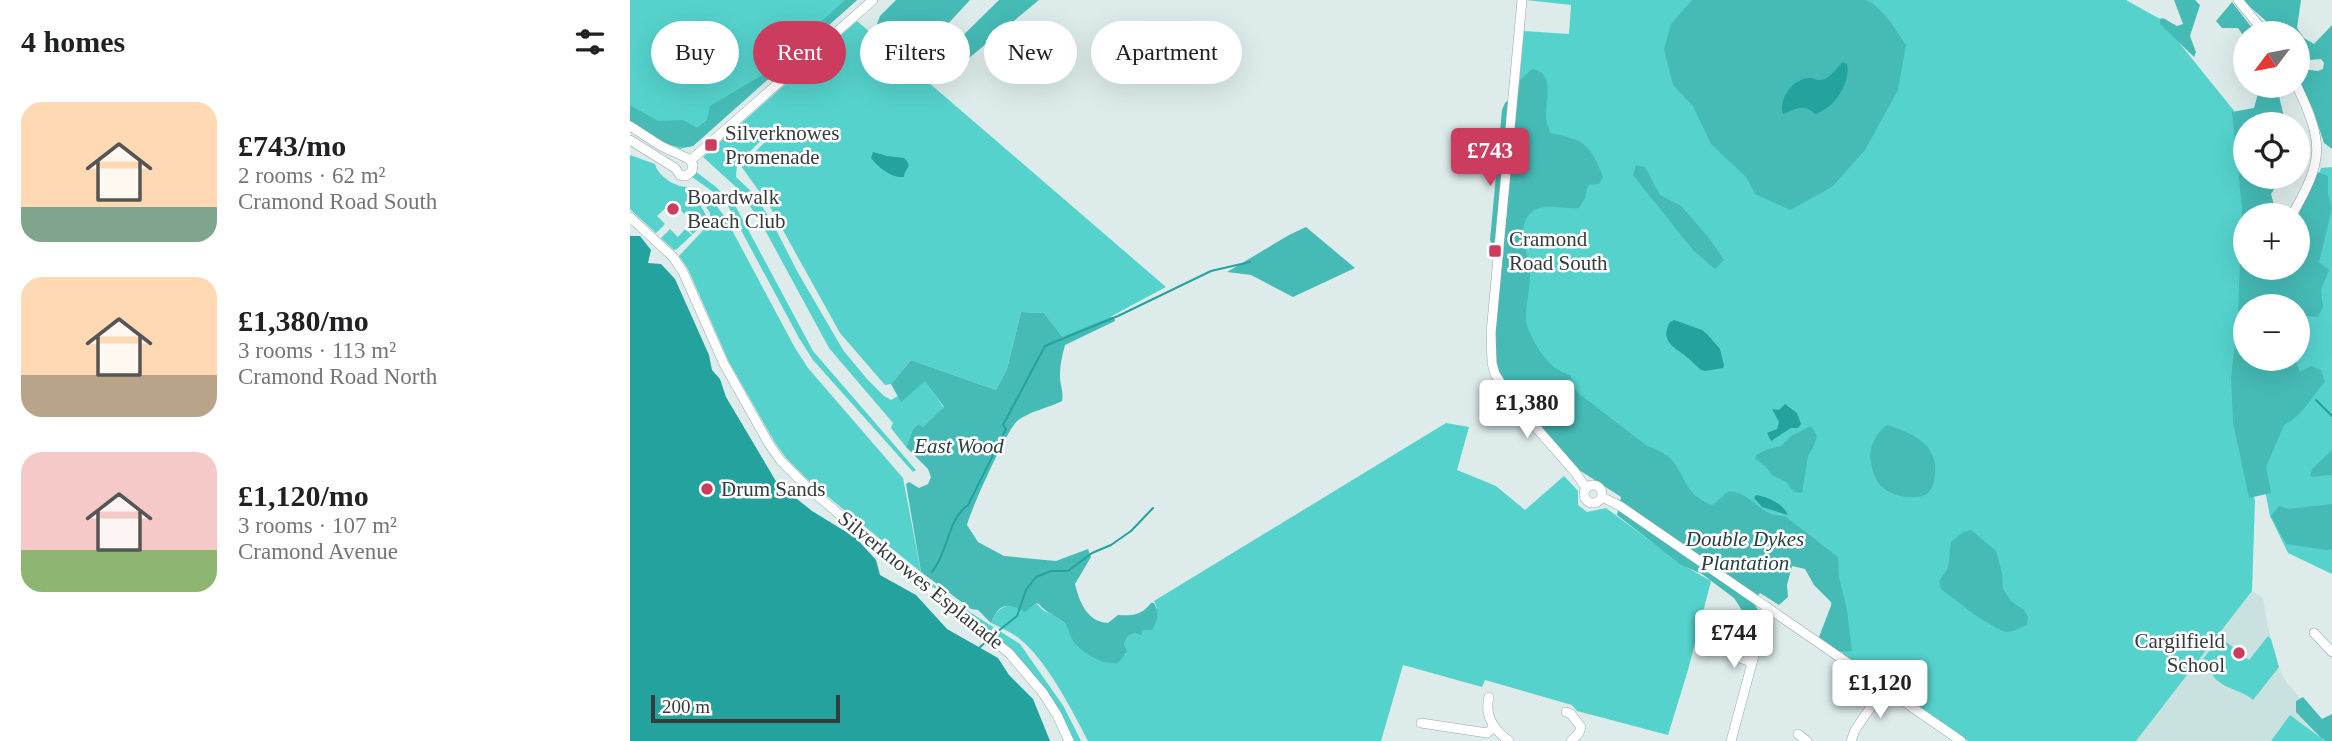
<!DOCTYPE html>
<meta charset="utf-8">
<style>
:root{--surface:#fff;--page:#f6f6f6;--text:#202124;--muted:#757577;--accent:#cb3c5e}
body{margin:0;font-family:Georgia,serif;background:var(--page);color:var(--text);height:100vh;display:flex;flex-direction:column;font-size:26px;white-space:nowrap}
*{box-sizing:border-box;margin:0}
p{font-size:23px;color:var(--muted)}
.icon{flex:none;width:38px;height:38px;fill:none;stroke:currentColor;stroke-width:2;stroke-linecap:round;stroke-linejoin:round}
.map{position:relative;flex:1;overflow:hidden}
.drawer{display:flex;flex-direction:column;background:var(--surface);width:630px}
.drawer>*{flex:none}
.top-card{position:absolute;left:21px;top:21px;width:665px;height:63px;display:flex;gap:14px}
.needle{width:46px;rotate:238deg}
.tools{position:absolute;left:1603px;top:21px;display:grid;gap:14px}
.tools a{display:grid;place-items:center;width:77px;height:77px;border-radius:50%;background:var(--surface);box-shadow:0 7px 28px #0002;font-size:35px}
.scale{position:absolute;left:21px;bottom:18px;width:189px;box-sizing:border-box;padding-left:7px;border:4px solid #363c3c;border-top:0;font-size:19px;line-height:24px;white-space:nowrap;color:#363c3c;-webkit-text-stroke:5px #fff;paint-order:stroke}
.price{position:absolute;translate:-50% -60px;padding:0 16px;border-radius:7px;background:#fff;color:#222;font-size:23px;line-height:46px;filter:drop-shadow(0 2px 4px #0008)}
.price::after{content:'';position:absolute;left:50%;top:42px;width:21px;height:16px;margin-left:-10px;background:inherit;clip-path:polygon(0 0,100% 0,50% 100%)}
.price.selected{background:var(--accent);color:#fff}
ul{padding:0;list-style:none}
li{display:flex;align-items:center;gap:21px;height:175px;padding:0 21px}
li span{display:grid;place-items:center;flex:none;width:196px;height:140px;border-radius:21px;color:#555}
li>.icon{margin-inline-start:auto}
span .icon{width:84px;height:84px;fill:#fffc;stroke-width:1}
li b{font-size:30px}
h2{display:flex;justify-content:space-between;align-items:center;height:84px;padding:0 21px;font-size:30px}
.tag{padding:0 24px;border-radius:32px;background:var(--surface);box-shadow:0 7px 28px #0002;font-size:24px;line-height:63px}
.tag.selected{background:var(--accent);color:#fff}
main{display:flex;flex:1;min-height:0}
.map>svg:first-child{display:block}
.built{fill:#c9e1df}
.green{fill:#55d2cc}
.forest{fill:#46bbb6}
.water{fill:#24a29d}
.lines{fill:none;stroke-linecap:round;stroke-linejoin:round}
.stream{stroke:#24a29d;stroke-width:2}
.minor-casing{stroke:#98a6a5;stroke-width:10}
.minor{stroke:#fff;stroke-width:9}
.poi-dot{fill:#cb3c5e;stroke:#fff;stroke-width:2.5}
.labels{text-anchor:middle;stroke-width:5;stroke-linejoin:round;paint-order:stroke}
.poi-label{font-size:21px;fill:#363c3c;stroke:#fff;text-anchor:start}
.park-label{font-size:21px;font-style:italic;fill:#284140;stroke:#fff}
.street-label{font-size:21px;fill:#363c3c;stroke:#fff}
</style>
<main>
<section class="drawer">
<h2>4 homes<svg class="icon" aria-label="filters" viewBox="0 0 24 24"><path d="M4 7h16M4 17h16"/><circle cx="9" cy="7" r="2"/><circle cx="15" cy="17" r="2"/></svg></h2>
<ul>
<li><span style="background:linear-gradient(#ffd9b3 75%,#7fa58c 0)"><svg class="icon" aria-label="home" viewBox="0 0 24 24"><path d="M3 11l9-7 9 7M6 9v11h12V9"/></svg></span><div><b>£743/mo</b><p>2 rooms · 62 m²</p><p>Cramond Road South</p></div></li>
<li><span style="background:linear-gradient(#ffd9b3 70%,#b9a48a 0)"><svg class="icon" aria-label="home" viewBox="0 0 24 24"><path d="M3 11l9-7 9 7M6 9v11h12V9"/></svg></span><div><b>£1,380/mo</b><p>3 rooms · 113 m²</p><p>Cramond Road North</p></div></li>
<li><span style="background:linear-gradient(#f6c9c9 70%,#8fb573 0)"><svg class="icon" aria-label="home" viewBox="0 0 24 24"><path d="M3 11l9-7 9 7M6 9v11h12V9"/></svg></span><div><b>£1,120/mo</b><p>3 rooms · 107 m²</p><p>Cramond Avenue</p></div></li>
</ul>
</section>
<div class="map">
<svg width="1702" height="741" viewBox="0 0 1702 741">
<rect width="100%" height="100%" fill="#ddeceb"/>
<!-- built -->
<path class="built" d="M1622,591L1633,598L1638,628L1649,668L1655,680L1702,737V741H1506Z"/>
<!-- green -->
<g class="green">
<path d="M0,0H227L63,146L50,149L0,121Z"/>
<path d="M896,0H1496L1530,19L1605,112L1615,215L1607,419L1625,501L1622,591L1506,741H1338L1213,656L1193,568L1082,520L863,363L894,31L939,34L941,5Z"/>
<path d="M227,21L536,287L480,317L432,338L414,313L391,312L377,369L366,390L281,360L261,384L255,385L210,333L139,205L111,166L148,129L145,126L107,165L106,177L126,196L144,226L167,271L213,350L237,379L254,396L261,400L268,396L271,401L295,380L314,408L292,428L288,424L283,429L276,447L261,428L263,423L199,348L129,219L107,188L73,157Z"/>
<path d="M0,155L25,164C28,176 45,187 57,187L61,195L64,194L77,217L76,222L63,234L57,228L62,221L42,202L27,216L35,224L26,233L0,209Z"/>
<path d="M1702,167V574L1658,553L1640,516L1630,464L1644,359H1668V240L1691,168Z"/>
<path d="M65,171L86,187L106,207L183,351L286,470L283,472L183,360L169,338L98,206L89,196L62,177Z"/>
<path d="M67,190L86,205L95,217L165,348L178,368L273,478L291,572L181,483L156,458L144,441L99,362L58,269L49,256L81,222L80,213L67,193Z"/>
<path d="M40,229L48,237L55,229L62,235L47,249L44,250L31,238Z"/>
<path d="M816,423L839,427L827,470L866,486L895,510L934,476L948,491V505L957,512L976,508L1051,564L1081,581L1058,670L1038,735L947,711L942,705L855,680L852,687L773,665L751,741H458C442,710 417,661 390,639C381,632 371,628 361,623C370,600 385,605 406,603L414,611L426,616L437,626L443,640L496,655L494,644L498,636L513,630L527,608L524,601Z"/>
<path d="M294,577L335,609L390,644L434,707L451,741H443C424,707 407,674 378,647C355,626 308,604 294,577Z"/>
<path d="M1638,636L1641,639L1649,667L1623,700C1611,689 1591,689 1582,674C1578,668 1579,664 1573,659L1590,637L1619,660Z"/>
<path d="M1660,715L1695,741H1641Z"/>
</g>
<!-- forest -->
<g class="forest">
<path d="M215,0H227L63,146C39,151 18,136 0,121V105L28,121L53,120L67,128L77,120L80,106L134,74Z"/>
<path d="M266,0H340L290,54L284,56L247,24L250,16Z"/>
<path d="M369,0H409L316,77C308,78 305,76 301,70V67Z"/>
<path d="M1062,0H1236C1255,9 1264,28 1276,45L1268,90L1235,150L1202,187L1160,210L1125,194L1116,177L1081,144L1063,106L1043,85L1034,49L1041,24Z"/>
<path d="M1544,0H1565L1570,5L1560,36L1566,52L1564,57L1530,24V19L1533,18L1547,26L1553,24Z"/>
<path d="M1612,0H1671L1667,28L1674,38L1684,44L1702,25V149L1694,143L1683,110L1668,78V73L1672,69L1688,71L1693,69L1694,63L1691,59L1668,61V33H1641L1635,20Z"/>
<path d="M1602,2L1626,33H1615V38L1608,28H1592L1586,21Z"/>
<path d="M902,69C926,72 915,101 916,117C916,122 919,128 920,133C954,139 961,145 973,177L969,184L958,185L955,198L949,208C934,210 914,202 902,212C883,228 900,254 900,274C900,289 896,303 896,317C895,331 914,360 925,368C930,371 935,373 940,375L947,392L1017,446C1026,449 1039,455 1045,464C1057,482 1058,496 1082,505C1090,501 1092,494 1100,491C1106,493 1113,494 1118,498C1131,507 1136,516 1155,516L1208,557L1209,577L1217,610L1222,651L1209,652L1189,637L1202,603L1184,585L1175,569L1162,566L1157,585L1158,597L1149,605L1130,593L1123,602L1130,613L1119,648L1113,652L1105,643L1108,635L1114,632L1117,618L1104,598L1072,574L1051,565L987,515L991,497L946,468L878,387L864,363V339L870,251L862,246L860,240L872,110L875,103L889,91L890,80Z"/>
<path d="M1630,86H1657L1649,96L1654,117L1662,124H1615V177H1652L1641,194L1644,205L1658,215H1615V268H1668V215L1688,172L1698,176V194L1702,208L1689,262L1699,270L1691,290L1693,307L1688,317L1675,316L1674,329L1668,337V306H1615V359H1665L1670,372L1681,366L1691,370L1695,382C1680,398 1674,415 1654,425L1636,467L1641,493L1619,498L1603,422L1601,378L1608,316L1612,207L1602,112L1624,108Z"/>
<path d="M1006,165L1015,167L1030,195L1051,206L1079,238L1094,260L1085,269L1063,250L1003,175Z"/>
<path d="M676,227L725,268L663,297L621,275L597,272L659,235Z"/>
<path d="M391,312L414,313L432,337L480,317H484L485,321L435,345C432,356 430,365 430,377C430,385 434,393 432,401C418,408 400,411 387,421C377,430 341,509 337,525L348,542L374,556L426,561L458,549L461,557L445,584C449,601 457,622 478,623L488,615C503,616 512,615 521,603H524C530,613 527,621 522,630H513L511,635L505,633L498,636L494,644L497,652L488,663C472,665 453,654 443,641C440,636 439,630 436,625C428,615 416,614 409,604L406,603L395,612C378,602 369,603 361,623L348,610L341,609L291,572L276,484L279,482L289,488L298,484L301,477L298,469L276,447L283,429L288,424L293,427L314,407L295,381L271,402L261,384L281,360L366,390L377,369Z"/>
<path d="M1257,425C1281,432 1309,445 1305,474C1304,482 1303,488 1297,494C1291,498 1283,497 1276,497C1255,494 1244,484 1241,462C1238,448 1246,433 1257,425Z"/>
<path d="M1181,426L1187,436L1184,446L1178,456L1172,493L1164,492L1156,482L1142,475L1135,466L1125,459L1126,455L1138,449L1151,446L1161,436Z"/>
<path d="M1702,450V475L1680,477L1682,469Z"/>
<path d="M1702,504V549L1697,550L1656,544L1641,516L1649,506L1658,509Z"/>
<path d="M1341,530L1366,551L1372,573L1373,589L1381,601L1394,610L1398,617L1397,625L1383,631L1376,632L1368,629L1345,615L1311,589L1309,581L1318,568L1321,542L1333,532Z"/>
<path d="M1673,697L1692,719L1702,714V741H1696L1691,738L1666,712V701Z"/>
</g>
<!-- water -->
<g class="water">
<path d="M1213,62L1217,64C1221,83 1204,109 1185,114C1174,103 1166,109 1153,114C1148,99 1163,78 1180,78C1185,78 1186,81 1191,80C1201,78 1206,68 1213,62Z"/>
<path d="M243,152L257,156L274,158C284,167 275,167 274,177C261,178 249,168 241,158Z"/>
<path d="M0,236H10L21,250L18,263L31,264L45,279L79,355L82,370L90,379L96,397L147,483L182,511L226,538L246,560L250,575L286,595L317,629L368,658L379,675L403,699L420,741H0Z"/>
<path d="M1044,320L1072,330L1077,334L1090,349L1094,365L1093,368L1075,371L1071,370C1066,366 1062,361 1058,358C1045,347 1029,342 1040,322Z"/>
<path d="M1155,404L1167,413L1171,424L1168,428H1161L1141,441L1137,433L1147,429L1149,422L1142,409L1149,410Z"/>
<path d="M1126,495C1139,497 1153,504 1158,515L1132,507L1124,498Z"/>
</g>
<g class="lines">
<!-- stream -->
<g class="stream">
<path d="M1686,400L1702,416"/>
<path d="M302,572C319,551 317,520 338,505L376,429L373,425L415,346L488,316L581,271L620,262"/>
<path d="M362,636L387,616L396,590L406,577L421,571H438L462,553L481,545L501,531L523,508"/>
<path d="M349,648L358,640"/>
</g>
<!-- minor casing -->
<g class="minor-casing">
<g id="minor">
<path d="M892,0L861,333L862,363L865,374L881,399L945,472L956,488"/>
<path d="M1608,0L1635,33"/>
<path d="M0,126L31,146L59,159L63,165L62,171L56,176L50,175L45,168L0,140"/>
<path d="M61,160L243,0"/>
<path d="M1662,215C1694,159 1694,144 1667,86"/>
<path d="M0,217L43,257L53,272L94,364L139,444L151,461L177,487L309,598L379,653L413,693L427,715L439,741"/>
<circle cx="963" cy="494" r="9"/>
<path d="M972,497L990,506L1331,741"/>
<path d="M1684,633L1702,652"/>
<path d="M1076,638L1098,644L1109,658L1122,662"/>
<path d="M859,697C854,716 864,730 879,741"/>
<path d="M936,712L941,714L951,727L949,733L941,741"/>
<path d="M791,723L857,733L864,727"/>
<path d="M1168,734L1177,741"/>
<path d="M1101,741L1137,607"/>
<path d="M1221,741L1225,730L1254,688"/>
</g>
</g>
<!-- minor -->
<use href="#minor" class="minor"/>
</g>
<!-- markers -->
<g class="poi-dot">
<rect x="74" y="138" width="14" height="14" rx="3.5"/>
<circle cx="43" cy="209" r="7"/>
<rect x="858" y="244" width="14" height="14" rx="3.5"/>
<circle cx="77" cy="489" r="7"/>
<circle cx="1609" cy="653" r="7"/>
</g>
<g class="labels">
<!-- poi labels -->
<g class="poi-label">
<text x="95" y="140">Silverknowes<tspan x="95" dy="24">Promenade</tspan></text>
<text x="57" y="204">Boardwalk<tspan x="57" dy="24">Beach Club</tspan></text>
<text x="879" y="246">Cramond<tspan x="879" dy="24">Road South</tspan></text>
<text x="91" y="496">Drum Sands</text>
<text x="1595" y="648" text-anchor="end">Cargilfield<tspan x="1595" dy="24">School</tspan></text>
</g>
<!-- park labels -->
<g class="park-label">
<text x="329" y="453">East Wood</text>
<text x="1115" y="546">Double Dykes<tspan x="1115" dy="24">Plantation</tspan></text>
</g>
<!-- street labels -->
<g class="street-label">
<text transform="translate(291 580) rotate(39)" y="7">Silverknowes Esplanade</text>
</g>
</g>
</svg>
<div class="tools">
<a><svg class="needle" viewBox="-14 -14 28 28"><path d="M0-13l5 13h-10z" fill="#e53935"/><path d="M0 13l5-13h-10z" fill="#757577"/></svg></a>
<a><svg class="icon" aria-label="locate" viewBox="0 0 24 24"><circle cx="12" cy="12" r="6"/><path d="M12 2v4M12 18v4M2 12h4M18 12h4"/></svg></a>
<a>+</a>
<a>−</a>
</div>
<div class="scale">200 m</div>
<b class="price selected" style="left:860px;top:188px">£743</b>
<b class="price" style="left:897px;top:440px">£1,380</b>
<b class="price" style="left:1104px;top:670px">£744</b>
<b class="price" style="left:1250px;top:720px">£1,120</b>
<div class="top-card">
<a class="tag">Buy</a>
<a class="tag selected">Rent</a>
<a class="tag">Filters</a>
<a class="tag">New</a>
<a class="tag">Apartment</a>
</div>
</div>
</main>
